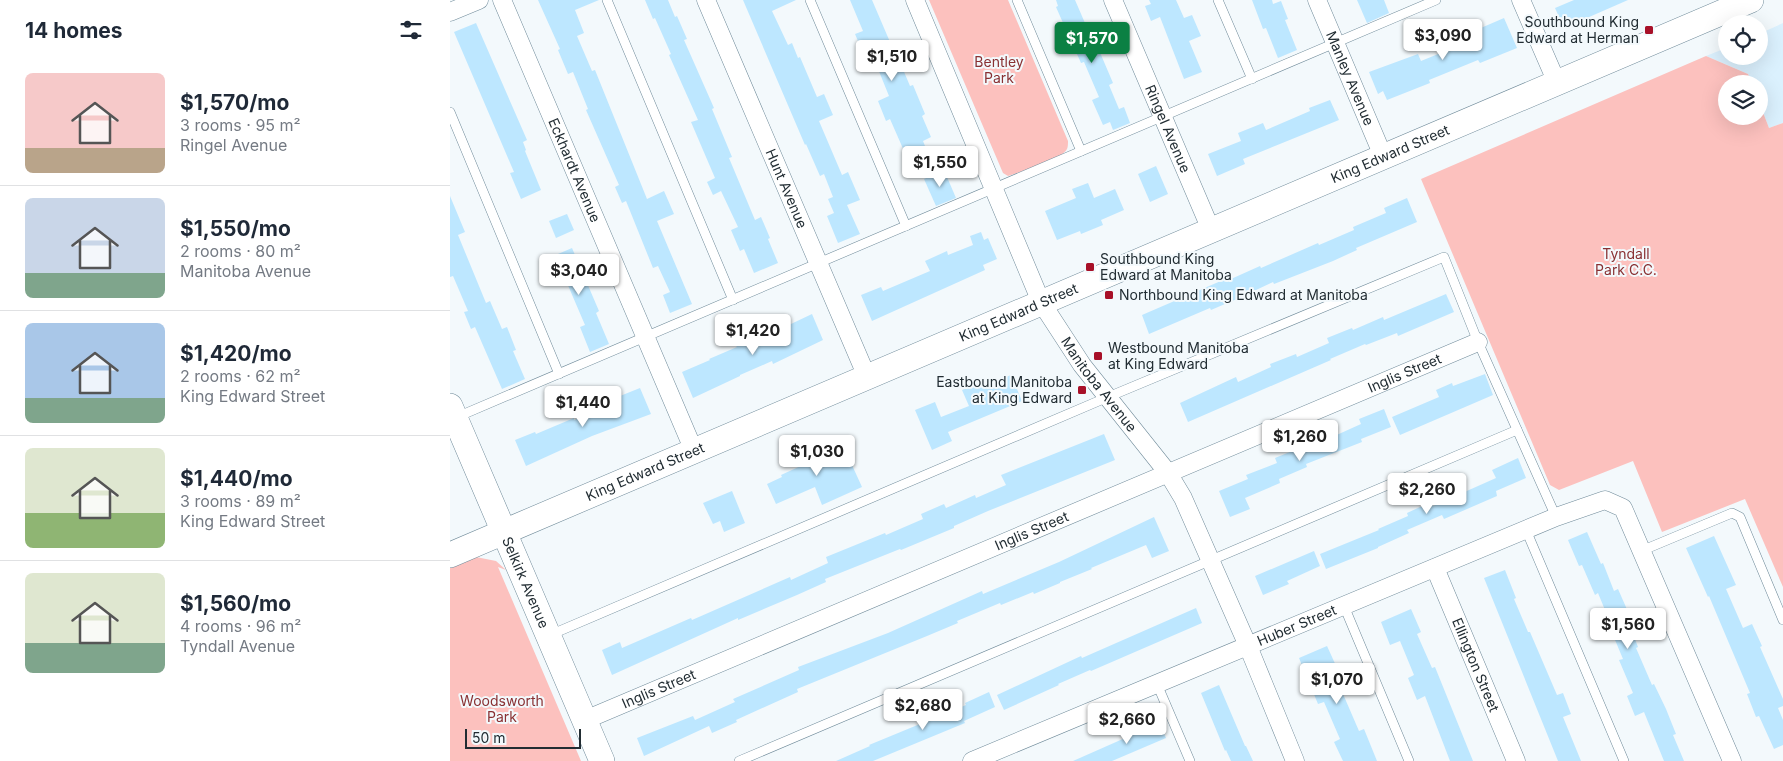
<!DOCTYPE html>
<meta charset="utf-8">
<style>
:root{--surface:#fff;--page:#f2f2f3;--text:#1f2937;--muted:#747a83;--line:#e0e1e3;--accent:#0b8043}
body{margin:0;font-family:Inter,sans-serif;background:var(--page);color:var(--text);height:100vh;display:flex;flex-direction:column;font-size:19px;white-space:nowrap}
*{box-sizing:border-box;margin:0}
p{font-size:16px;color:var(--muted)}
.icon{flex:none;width:28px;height:28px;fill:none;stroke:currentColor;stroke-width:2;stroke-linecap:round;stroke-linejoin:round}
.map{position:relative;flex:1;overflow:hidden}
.details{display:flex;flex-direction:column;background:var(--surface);width:450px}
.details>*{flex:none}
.buttons{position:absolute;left:1268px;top:15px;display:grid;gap:10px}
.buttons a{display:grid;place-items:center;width:50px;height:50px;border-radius:50%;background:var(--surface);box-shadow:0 5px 20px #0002;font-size:25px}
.scale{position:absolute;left:15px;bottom:12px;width:116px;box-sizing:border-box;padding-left:5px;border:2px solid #222d33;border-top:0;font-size:14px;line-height:18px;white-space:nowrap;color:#222d33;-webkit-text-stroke:4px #f3f9fc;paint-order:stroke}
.price{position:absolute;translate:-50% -42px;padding:0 11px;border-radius:5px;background:#fff;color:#222;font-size:16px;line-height:32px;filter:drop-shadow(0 1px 2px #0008)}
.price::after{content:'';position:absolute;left:50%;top:30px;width:15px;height:11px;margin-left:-8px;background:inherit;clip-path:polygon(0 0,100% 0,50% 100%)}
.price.current{background:var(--accent);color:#fff}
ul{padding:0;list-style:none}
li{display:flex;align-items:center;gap:15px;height:125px;padding:0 25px}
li+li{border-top:1px solid var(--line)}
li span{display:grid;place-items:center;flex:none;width:140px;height:100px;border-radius:8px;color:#555}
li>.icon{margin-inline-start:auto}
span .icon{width:60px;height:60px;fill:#fffc;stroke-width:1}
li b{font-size:21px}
h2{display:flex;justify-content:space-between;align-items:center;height:60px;padding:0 25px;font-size:21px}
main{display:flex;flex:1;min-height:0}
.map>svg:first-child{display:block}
.built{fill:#dbf1fe}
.green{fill:#fcc1be}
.building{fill:#bde7ff}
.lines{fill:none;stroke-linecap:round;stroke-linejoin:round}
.lane-casing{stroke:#708b9a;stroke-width:10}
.street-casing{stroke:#708b9a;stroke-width:19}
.secondary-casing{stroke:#708b9a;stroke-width:26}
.lane{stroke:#fff;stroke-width:9}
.street{stroke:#fff;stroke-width:18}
.secondary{stroke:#fff;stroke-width:25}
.poi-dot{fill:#a81028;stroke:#f3f9fc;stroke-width:2}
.labels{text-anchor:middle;stroke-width:4;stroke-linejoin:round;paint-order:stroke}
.poi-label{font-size:14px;fill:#222d33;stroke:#f3f9fc;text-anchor:start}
.park-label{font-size:14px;fill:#893133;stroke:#f3f9fc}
.street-label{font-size:14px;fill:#222d33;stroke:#f3f9fc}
</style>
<main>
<section class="details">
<h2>14 homes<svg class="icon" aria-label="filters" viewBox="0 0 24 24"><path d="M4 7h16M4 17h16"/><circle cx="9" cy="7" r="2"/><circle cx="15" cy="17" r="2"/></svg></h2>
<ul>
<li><span style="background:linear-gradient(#f6c9c9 75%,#b9a48a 0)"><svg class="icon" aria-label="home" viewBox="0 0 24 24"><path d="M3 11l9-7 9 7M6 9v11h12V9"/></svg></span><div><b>$1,570/mo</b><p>3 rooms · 95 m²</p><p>Ringel Avenue</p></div></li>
<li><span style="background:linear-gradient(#c9d6e8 75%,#7fa58c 0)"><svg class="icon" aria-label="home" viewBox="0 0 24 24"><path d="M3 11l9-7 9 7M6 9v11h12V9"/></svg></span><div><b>$1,550/mo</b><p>2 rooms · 80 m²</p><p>Manitoba Avenue</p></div></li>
<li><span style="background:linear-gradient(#a9c7e8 75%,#7fa58c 0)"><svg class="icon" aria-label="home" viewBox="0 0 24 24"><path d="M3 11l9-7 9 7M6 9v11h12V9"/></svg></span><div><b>$1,420/mo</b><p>2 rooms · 62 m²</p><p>King Edward Street</p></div></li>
<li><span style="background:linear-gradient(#dfe7d0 65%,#8fb573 0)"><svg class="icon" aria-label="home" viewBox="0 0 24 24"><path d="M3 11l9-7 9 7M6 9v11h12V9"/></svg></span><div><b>$1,440/mo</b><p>3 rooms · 89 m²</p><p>King Edward Street</p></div></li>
<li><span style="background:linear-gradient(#dfe7d0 70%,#7fa58c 0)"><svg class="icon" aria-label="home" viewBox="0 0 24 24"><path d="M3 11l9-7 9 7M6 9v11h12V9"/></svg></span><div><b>$1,560/mo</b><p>4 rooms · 96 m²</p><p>Tyndall Avenue</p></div></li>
</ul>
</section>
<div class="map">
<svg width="1333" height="761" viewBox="0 0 1333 761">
<rect width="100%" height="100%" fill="#f3f9fc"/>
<!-- built -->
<path class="built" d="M1333,23V123L1319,128L1309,102V84H1302L1298,74L1256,56L1276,48V56H1309V34Z"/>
<!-- green -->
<g class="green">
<path d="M479,0H558L618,141C618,143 618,147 617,149C611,160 576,170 564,174L558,176L553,173Z"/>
<path d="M1256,56L1298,74L1302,84H1276V116H1309V102L1319,128L1333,123V587L1295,499L1212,532L1183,461L1109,490L1100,485L971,179Z"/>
<path d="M26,557L46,561L56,570L48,567L131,761H0V568Z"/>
</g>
<!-- building -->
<g class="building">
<path d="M88,0H149L125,10L134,33L127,36L142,71L145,70L197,199L214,191L224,214L207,221L242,304L220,313L213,295L220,292L208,266L203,268L176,201L172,203L165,187L169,185L136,110L138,109L123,72L118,74L108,50L110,49Z"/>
<path d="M195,0H218L225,17L227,16L237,39L234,40L264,108L262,109L282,157L279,158L305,220L311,217L320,238L318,239L328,263L304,273L294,249L290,251L281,230L288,227L271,191L263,195L257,182L265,178L241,122L248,120L219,55L221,54L205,18L203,19Z"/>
<path d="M293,0H346L322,11L338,45L342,43L348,58L350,57L367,97L374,94L383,115L369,121L392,175L398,172L410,200L397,205L410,234L388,243L377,216L384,213L378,199L383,197L374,174L370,176L356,144L355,145Z"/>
<path d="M400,0H422L446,56L447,55L460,86L463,85L475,114L472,116L481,137L473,141L477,151L458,160L440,119L436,121L428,101L439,96L424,59L417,62L405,34L413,31Z"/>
<path d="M606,0H625L638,30L640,29L663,83L659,85L669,109L674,107L680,123L663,130L660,122L653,125L642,100L649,97L634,62L631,63L617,32L606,7L608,6Z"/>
<path d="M699,0H726L734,18L742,15L751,36L739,41L752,72L734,79L710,17L701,21L695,6L701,4Z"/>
<path d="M802,0H822L823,4L831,1L838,19L835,20L847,50L828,58L816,28L813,29Z"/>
<path d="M907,0H934L939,13L917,23Z"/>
<path d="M1124,0H1178L1114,28L1105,8Z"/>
<path d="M1054,18L1067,48L1030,63L1028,60L979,80L980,83L937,100L933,91L928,94L919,72L968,54L971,61L1020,41L1017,34Z"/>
<path d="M26,23L77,140L73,142L76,150L75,151L91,190L71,199L60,173L64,172L4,32Z"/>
<path d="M880,100L889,120L793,159L795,164L767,176L758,154L791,141L788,133L813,123L816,130L860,111L859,108Z"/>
<path d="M706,166L718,194L700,202L688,174Z"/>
<path d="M494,170L506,198L486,206L474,179Z"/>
<path d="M638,183L644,198L665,189L674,210L651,220L653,225L631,234L630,231L607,240L595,211L626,198L622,189Z"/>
<path d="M0,196L15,232L8,235L36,303L40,301L52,329L57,327L66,350L63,351L75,379L52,389L25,327L21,329L14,312L18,311L3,276L0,277Z"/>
<path d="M957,198L967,222L906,248L907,250L883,261L824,284L823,282L789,298L761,310L760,308L699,334L692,315L780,277L781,279L810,266L811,268L868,243L869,245L904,230L903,227L936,213L934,208Z"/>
<path d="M117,214L124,230L106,238L99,221Z"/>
<path d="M531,232L534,240L538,238L547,259L533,265L535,270L422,321L411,295L431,287L433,291L480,271L475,261L497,251L498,255L523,245L520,236Z"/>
<path d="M122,248L149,311L146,313L159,344L140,352L130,327L135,325L114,276L103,281L94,260Z"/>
<path d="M996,294L1004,312L948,336L947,333L916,345L915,344L880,359L881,360L738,422L730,403L786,377L788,382L821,367L820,364L846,354L847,357L879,343L877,338L902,328L903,330L933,317L934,320Z"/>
<path d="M362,314L373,340L323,364L322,361L290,375V376L243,398L232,372L260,360L259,359L287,347L286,346L306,337L307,340Z"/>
<path d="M1035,374L1043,395L950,435L942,417L989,397L986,390L1002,383L1003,386Z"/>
<path d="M561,375L572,401L498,432L502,441L482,450L465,410L485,402L491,417L519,406L512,390L532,382L534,386Z"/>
<path d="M190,388L201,414L142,436L76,466L65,440L85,432L86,434L124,418V420L171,400L170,396Z"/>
<path d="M934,409L941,427L911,439L912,442L856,464L857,467L829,479L830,483L795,498L800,509L780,517L769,491L798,479L796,475L827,463L825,458L879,436L880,438L911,424L909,419Z"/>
<path d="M654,434L665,460L538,511L504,526V528L451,550L450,549L375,579L376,582L347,595L288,620V618L162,675L152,650L170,642L172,648L241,618L242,620L340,577L341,580L378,563L376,557L435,533L436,535L473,519L471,514L494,504L496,508L525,495L526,498L556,485L551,475Z"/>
<path d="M369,442L377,460L396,452L412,487L372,505L365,487L326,504L317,484L332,477L331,475L355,464L349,451Z"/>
<path d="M1068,458L1076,478L1046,491L1047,496L994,519L992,515L957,530L959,533L928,547V548L876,569L870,554L929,530L928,529L958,516L957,513L981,502L983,506L1046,478L1042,470Z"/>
<path d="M282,491L295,523L274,532L270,521L263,524L253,503Z"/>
<path d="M704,517L719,551L702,558L696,545L641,568L642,569L610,582V583L584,594L583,592L551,605L550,603L507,621L508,623L477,636L347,689L348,692L286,720L287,722L262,733L259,726L194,756L187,738L243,716L245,720L285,702L283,699L349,670L348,667L438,633L532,591L533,594L609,562Z"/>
<path d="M1137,532L1151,564L1153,563L1164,591L1168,589L1179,614L1176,616L1188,647L1186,648L1202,685L1204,684L1216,709L1226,734L1223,735L1234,761H1214L1194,712L1185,716L1177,696L1183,693L1169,660L1173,659L1160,628L1162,627L1148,593L1145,595L1132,565L1129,566L1118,540Z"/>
<path d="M1264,536L1286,585L1276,589L1293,628L1302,624L1312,646L1310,647L1333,699V706L1328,708L1333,720V745L1324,749L1309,716L1306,717L1297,694L1300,693L1259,596L1258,597L1236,548Z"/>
<path d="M864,551L870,566L837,581L839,584L813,595L805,576Z"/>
<path d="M1055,570L1066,598L1064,599L1078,632H1080L1107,695L1113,693L1121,714L1113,717L1131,761H1108L1034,578Z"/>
<path d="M746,608L752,623L641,671L640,670L608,684L609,685L554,710L547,695L631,656L632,658Z"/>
<path d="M961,609L971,632L967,634L982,668L985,667L1023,761H1000L975,696L967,700L958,678L964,675L950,641L940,645L931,622Z"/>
<path d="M877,646L898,692L893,694L909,731L914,729L927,761H893L884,742L890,739L874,702L868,704L849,658Z"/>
<path d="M769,685L795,746H796L803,761H781L776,750L775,751L751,693Z"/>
<path d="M539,692L545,707L514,721L515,723L423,761H386L420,746L419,745L516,705L515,703Z"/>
<path d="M709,723L716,738L662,761H623Z"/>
</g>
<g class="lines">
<!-- lane casing -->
<g class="lane-casing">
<g id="lane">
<path d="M157,0L283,300"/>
<path d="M360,0L456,226"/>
<path d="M567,0L631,151"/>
<path d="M768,0L802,79"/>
<path d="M0,112L109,374"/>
<path d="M7,417L986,0"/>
<path d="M1076,530L1174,761"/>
<path d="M1191,551L1282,513L1290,517L1333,620"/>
<path d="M894,606L959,761"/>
<path d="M100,635L658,397L994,257L1028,342L1106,517"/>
<path d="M707,684L740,761"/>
<path d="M289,761L1067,430"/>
</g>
</g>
<!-- street casing -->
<g class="street-casing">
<g id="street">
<path id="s1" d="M52,0L244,451"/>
<path id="s2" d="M256,0L417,377"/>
<path id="s3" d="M465,0L591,302L632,365L718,473L733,498L798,646L845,761"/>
<path id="s4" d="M663,0L761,230"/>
<path id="s5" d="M867,0L933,156"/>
<path d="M1071,0L1107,83"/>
<path d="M0,12L29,0"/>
<path id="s6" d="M985,568L1066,761"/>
<path id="s7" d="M135,720L1028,342"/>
<path id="s8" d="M522,761L1106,517L1155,500L1173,508L1282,761"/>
</g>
</g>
<!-- secondary casing -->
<g class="secondary-casing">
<g id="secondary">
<path id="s9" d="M0,406L152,761"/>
<path id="s10" d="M0,555L1301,0"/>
</g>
</g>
<!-- lane -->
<use href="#lane" class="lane"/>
<!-- street -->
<use href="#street" class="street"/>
<!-- secondary -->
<use href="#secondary" class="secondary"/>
</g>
<!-- markers -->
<g class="poi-dot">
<rect x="1194" y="25" width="10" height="10" rx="2.5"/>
<rect x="635" y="262" width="10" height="10" rx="2.5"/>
<rect x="654" y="290" width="10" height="10" rx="2.5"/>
<rect x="643" y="351" width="10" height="10" rx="2.5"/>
<rect x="627" y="385" width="10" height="10" rx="2.5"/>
</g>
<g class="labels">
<!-- poi labels -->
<g class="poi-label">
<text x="1189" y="27" text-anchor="end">Southbound King<tspan x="1189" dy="16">Edward at Herman</tspan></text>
<text x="650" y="264">Southbound King<tspan x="650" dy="16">Edward at Manitoba</tspan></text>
<text x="669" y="300">Northbound King Edward at Manitoba</text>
<text x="658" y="353">Westbound Manitoba<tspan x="658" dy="16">at King Edward</tspan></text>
<text x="622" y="387" text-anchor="end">Eastbound Manitoba<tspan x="622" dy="16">at King Edward</tspan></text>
</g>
<!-- park labels -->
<g class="park-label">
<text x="549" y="67">Bentley<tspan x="549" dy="16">Park</tspan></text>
<text x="1176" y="259">Tyndall<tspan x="1176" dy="16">Park C.C.</tspan></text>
<text x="52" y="706">Woodsworth<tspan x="52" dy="16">Park</tspan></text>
</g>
<!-- street labels -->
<g class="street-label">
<text dy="5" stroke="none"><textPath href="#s5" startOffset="85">Manley Avenue</textPath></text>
<text dy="5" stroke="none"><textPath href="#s4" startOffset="140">Ringel Avenue</textPath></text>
<text dy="5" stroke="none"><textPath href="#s10" startOffset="1022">King Edward Street</textPath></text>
<text dy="5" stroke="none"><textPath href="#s1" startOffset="185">Eckhardt Avenue</textPath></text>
<text dy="5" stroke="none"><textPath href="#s2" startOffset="205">Hunt Avenue</textPath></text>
<text dy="5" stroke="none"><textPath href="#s10" startOffset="618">King Edward Street</textPath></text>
<text dy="5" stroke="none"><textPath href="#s7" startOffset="890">Inglis Street</textPath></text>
<text dy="5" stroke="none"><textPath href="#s3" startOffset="428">Manitoba Avenue</textPath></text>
<text dy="5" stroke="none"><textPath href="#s10" startOffset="212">King Edward Street</textPath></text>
<text dy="5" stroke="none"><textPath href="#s7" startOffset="485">Inglis Street</textPath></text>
<text dy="5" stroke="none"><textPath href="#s9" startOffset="192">Selkirk Avenue</textPath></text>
<text dy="5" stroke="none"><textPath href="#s8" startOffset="352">Huber Street</textPath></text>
<text dy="5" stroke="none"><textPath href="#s6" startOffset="105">Ellington Street</textPath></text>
<text dy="5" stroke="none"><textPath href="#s7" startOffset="80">Inglis Street</textPath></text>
</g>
</g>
</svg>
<div class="buttons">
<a><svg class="icon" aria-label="locate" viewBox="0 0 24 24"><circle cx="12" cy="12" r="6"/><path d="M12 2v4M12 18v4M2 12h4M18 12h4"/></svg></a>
<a><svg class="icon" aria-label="layers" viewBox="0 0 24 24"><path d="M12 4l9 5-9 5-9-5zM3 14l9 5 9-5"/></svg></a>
</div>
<div class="scale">50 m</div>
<b class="price" style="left:993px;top:61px">$3,090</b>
<b class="price current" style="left:642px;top:64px">$1,570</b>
<b class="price" style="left:442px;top:82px">$1,510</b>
<b class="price" style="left:490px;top:188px">$1,550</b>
<b class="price" style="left:129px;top:296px">$3,040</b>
<b class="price" style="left:303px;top:356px">$1,420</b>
<b class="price" style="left:133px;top:428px">$1,440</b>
<b class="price" style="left:850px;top:462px">$1,260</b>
<b class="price" style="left:367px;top:477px">$1,030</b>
<b class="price" style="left:977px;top:515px">$2,260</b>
<b class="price" style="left:1178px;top:650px">$1,560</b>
<b class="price" style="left:887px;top:705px">$1,070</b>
<b class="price" style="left:473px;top:731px">$2,680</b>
<b class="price" style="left:677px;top:745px">$2,660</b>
</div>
</main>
